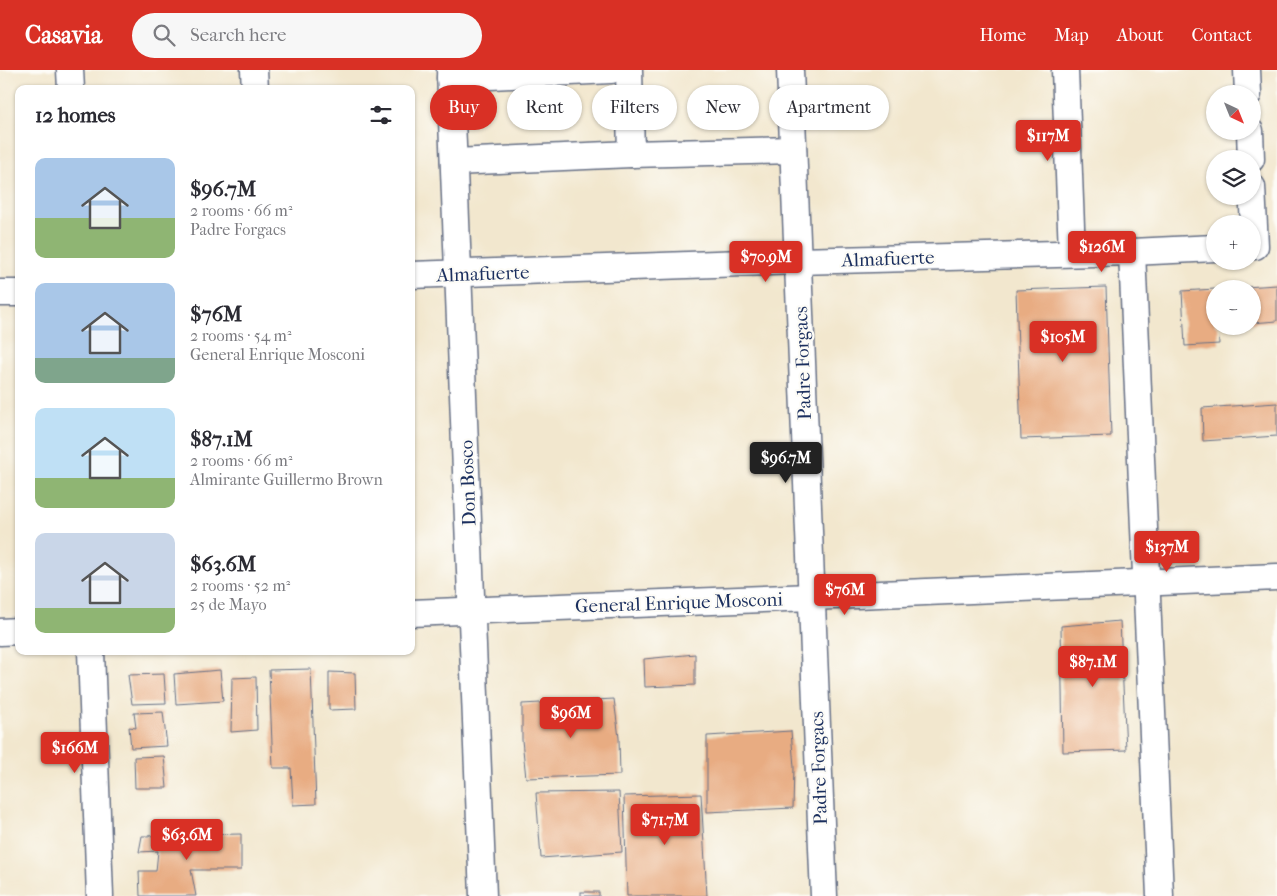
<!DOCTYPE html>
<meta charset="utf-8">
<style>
:root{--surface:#fff;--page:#f7f7f7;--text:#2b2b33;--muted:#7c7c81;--accent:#d93025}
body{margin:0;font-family:"IM FELL French Canon",serif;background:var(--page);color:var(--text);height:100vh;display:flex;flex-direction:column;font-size:19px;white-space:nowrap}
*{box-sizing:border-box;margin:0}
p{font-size:16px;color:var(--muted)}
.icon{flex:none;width:28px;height:28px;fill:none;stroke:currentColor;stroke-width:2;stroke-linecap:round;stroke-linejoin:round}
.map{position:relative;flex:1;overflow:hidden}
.drawer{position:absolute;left:15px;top:15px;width:400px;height:570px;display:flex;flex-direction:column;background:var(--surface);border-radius:10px;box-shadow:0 1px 4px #0004}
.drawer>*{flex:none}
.hud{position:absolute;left:430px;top:15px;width:475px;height:45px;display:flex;gap:10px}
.needle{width:32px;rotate:137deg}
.fabs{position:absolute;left:1206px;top:15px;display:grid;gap:10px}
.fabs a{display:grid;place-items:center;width:55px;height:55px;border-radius:50%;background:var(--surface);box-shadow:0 1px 4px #0004;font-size:25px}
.price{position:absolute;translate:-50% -42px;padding:0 11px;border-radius:5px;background:var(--accent);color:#fff;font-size:16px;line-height:32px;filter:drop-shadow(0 1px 2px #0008)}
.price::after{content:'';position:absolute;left:50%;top:30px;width:15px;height:11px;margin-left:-8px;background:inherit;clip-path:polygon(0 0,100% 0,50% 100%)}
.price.active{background:#222;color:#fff}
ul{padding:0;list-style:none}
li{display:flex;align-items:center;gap:15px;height:125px;padding:0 20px}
li span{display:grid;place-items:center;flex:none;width:140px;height:100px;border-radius:10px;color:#555}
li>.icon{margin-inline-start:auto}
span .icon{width:60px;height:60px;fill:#fffc;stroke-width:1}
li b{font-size:21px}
h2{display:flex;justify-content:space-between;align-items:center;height:60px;padding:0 20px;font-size:21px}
.pill{padding:0 18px;border-radius:22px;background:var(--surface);box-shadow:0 1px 4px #0004;font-size:18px;line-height:45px}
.pill.active{background:var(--accent);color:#fff}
header{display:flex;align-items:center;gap:30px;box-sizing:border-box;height:70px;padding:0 25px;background:var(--accent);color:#fff}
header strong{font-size:24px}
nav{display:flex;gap:28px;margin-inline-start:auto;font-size:18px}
.search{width:350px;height:45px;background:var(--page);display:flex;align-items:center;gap:12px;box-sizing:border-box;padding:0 18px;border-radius:28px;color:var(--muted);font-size:19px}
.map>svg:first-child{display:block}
.building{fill:#e8ac82}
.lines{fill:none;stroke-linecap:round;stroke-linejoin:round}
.minor-casing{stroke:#666f85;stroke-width:29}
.minor{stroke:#fff;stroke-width:26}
.labels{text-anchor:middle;stroke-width:4.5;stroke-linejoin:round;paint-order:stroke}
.street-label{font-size:19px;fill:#1b2f5e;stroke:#fdfcf7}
</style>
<header>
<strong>Casavia</strong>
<div class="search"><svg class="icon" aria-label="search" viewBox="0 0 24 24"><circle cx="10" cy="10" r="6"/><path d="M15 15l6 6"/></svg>Search here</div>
<nav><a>Home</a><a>Map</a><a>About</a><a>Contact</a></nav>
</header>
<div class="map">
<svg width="1277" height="826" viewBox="0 0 1277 826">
<rect width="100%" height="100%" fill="#fdfcf7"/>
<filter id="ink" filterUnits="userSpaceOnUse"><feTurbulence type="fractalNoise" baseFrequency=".02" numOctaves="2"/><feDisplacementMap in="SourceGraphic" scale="10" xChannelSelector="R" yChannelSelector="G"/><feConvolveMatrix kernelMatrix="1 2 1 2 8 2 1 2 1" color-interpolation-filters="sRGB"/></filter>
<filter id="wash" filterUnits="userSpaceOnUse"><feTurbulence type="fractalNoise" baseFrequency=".0096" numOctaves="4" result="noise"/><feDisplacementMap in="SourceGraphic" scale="20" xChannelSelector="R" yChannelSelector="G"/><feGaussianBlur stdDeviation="1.12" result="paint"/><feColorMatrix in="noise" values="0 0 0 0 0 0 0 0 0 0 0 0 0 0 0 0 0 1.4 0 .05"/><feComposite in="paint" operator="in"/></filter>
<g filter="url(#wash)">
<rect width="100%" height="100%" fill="#f2e7ce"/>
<g id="blocks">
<!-- building -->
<g class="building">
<path d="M1277,215V251L1252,253V219H1245V217Z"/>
<path d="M1106,217L1111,366L1021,369L1016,220Z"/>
<path d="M1215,219V256H1218L1219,274L1185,276L1182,221Z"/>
<path d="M1277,333V366L1203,371L1202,338Z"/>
<path d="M1120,551L1126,680L1063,682L1061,556Z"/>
<path d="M695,584V615L645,617L644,589Z"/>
<path d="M311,599L316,734L293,735L291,698H273L269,600Z"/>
<path d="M220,600L223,631L176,634L174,604Z"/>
<path d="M329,602L355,603L356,639L329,640Z"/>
<path d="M164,604L166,633L132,634L128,605Z"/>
<path d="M256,607L257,660L231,662L232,608Z"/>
<path d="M614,629L619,668L620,705L526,708L522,670V634Z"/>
<path d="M163,642L167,676L131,678L129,657L136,658L134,643Z"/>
<path d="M791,661L794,697L793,738L707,742V666Z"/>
<path d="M164,686L167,718H135L134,687Z"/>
<path d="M619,722L622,782L541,788L536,723Z"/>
<path d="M701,724L707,826H627L624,726Z"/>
<path d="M241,764V800H191L196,826H140L139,801H156L158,781L139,782L142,766Z"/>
<rect x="581" y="822" width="18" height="4"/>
</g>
</g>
</g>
<g filter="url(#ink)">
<use href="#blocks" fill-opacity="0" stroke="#666f85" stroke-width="1"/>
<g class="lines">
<!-- minor casing -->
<g class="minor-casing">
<g id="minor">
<path d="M70,0L71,19"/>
<path d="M254,0L255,19"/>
<path d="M450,0L483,826"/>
<path d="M629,0L631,84"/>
<path d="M790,0L824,826"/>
<path d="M1065,0L1072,183"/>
<path d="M1247,0L1248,24"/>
<path d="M450,8L611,0"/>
<path d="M1250,61L1251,89"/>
<path d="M454,92L631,84L793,80"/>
<path d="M1252,117L1255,176"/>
<path d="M1132,182L1160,826"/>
<path d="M411,205L798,191L1132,182L1215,178"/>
<path d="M0,223H19"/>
<path d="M411,543L811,527L1277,507"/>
<path d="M0,562L19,561"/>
<path d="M91,581L100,826"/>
</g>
</g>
<!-- minor -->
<use href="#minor" class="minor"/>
</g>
</g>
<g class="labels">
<!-- street labels -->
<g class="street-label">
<text transform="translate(888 188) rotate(-2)" y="7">Almafuerte</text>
<text transform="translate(483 203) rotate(-2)" y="7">Almafuerte</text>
<text transform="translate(802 293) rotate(-92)" y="7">Padre Forgacs</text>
<text transform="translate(467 413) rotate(-92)" y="7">Don Bosco</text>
<text transform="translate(679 532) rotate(-2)" y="7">General Enrique Mosconi</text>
<text transform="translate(818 698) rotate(-92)" y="7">Padre Forgacs</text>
</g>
</g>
</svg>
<div class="fabs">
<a><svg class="needle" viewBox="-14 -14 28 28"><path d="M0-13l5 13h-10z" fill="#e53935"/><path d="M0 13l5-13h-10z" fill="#7c7c81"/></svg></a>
<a><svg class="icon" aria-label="layers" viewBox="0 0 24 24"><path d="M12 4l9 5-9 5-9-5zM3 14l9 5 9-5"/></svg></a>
<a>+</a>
<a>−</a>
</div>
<b class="price" style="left:1048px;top:92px">$117M</b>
<b class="price" style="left:1102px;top:203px">$126M</b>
<b class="price" style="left:766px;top:213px">$70.9M</b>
<b class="price" style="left:1063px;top:293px">$105M</b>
<b class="price active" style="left:786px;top:414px">$96.7M</b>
<b class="price" style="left:1167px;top:503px">$137M</b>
<b class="price" style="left:845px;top:546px">$76M</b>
<b class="price" style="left:1093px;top:618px">$87.1M</b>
<b class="price" style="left:571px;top:669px">$96M</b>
<b class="price" style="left:75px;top:704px">$166M</b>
<b class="price" style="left:665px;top:776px">$71.7M</b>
<b class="price" style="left:187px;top:791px">$63.6M</b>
<div class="hud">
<a class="pill active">Buy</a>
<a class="pill">Rent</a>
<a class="pill">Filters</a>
<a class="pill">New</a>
<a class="pill">Apartment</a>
</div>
<section class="drawer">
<h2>12 homes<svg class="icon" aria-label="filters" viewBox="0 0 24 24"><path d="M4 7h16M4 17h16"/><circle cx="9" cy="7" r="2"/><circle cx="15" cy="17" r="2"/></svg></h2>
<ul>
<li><span style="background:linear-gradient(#a9c7e8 60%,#8fb573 0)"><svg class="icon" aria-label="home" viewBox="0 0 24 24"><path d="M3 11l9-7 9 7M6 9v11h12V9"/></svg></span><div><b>$96.7M</b><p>2 rooms · 66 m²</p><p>Padre Forgacs</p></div></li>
<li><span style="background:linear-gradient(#a9c7e8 75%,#7fa58c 0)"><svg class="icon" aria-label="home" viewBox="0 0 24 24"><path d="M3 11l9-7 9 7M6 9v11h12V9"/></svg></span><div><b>$76M</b><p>2 rooms · 54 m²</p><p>General Enrique Mosconi</p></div></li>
<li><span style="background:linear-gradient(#bfe0f5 70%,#8fb573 0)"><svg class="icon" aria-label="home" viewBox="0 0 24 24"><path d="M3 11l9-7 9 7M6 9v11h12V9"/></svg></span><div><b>$87.1M</b><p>2 rooms · 66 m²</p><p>Almirante Guillermo Brown</p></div></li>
<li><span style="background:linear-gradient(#c9d6e8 75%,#8fb573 0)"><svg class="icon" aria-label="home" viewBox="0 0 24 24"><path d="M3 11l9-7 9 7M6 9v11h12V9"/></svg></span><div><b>$63.6M</b><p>2 rooms · 52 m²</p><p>25 de Mayo</p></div></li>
</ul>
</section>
</div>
